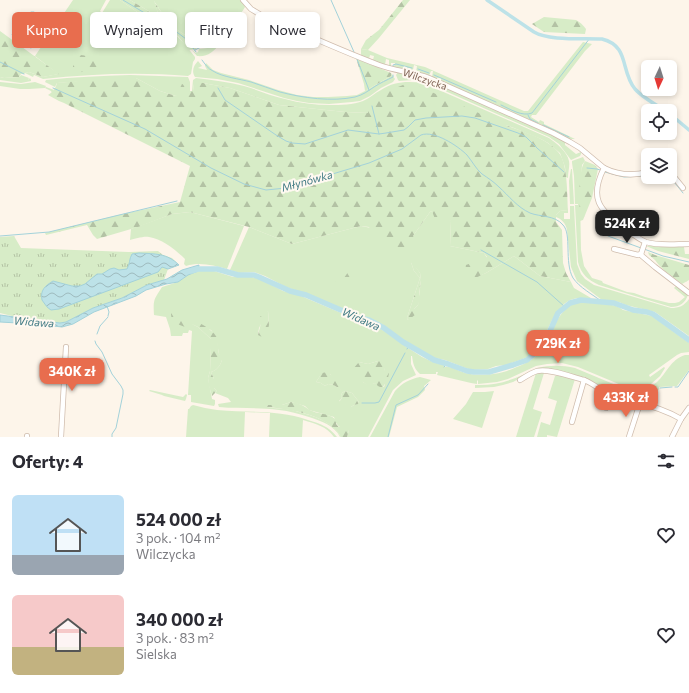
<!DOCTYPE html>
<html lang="pl">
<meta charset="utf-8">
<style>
:root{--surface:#fff;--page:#f2f2f3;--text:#2b2b33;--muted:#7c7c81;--accent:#e86d4e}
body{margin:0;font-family:Commissioner,sans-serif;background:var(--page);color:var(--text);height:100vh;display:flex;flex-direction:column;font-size:15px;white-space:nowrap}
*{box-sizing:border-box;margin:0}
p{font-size:13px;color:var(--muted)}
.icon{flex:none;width:22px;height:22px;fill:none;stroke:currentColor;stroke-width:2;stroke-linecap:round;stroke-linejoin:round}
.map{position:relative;height:437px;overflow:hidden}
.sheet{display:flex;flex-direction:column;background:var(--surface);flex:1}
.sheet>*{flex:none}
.top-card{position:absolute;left:12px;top:12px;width:400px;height:36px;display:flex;gap:8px}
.needle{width:26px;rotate:184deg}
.controls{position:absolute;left:641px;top:60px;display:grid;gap:8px}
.controls a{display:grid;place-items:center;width:36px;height:36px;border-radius:6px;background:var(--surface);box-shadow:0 2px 6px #0003;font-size:20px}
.price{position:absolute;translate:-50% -34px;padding:0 9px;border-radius:8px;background:var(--accent);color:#fff;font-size:13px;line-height:26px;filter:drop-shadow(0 1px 2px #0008)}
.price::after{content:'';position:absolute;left:50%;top:24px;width:12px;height:9px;margin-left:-6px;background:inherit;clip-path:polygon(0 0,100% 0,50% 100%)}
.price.on{background:#222;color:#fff}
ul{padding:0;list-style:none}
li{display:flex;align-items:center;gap:12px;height:100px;padding:0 12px}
li span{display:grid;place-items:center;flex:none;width:112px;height:80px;border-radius:6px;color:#555}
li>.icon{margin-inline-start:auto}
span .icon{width:48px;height:48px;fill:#fffc;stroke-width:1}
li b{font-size:17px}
h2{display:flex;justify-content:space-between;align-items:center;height:48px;padding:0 12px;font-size:17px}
.chip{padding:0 14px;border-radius:6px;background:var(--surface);box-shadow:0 2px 6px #0003;font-size:14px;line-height:36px}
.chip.on{background:var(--accent);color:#fff}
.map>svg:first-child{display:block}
.green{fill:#d7ecc7;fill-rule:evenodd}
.forest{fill:url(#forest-firs)}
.park{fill:url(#park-tufts)}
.water{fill:url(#water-waves);stroke:#a3d2da}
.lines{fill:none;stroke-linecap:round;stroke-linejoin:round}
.stream{stroke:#a3d2da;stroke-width:1}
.canal{stroke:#bde2e8;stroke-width:3.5}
.river{stroke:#bde2e8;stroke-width:5.5}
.minor-casing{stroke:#d0bdae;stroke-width:6}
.minor{stroke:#fff;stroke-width:4.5}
.labels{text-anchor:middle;stroke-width:4;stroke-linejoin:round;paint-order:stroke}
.street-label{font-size:10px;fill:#795b4c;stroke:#fff9f1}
.water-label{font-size:11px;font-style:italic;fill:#427b85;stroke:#fff9f1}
</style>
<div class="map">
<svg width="689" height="437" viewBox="0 0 689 437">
<defs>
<pattern id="forest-firs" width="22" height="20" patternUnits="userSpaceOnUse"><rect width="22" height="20" fill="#d7ecc7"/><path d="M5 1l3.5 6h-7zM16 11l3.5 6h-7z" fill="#b3c2a4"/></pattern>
<pattern id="park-tufts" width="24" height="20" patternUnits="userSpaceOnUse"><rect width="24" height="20" fill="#d7ecc7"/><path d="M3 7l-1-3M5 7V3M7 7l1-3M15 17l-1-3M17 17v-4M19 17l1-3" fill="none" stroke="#b3c2a4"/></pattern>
<pattern id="water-waves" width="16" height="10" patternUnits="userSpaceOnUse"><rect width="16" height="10" fill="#bde2e8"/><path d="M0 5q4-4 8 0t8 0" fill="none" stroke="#9ebabe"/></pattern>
</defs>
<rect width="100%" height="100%" fill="#fdf5ea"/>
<!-- green -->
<g class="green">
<path d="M73,0H106L100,11L102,13L110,0H120L150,21L174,33L183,42L195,57V59L193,62L191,74L188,76C139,72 91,74 43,79L34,75L33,77L25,73L29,72L43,77L58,74L35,56Z"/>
<path d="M130,0H241L245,7C239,16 224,43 215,45C210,46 204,45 198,46L188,37L170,25L154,1L158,13H152Z"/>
<path d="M583,42L592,44L585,51L536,115H532L531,117L539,122L540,120L544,122V124L575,139H569L551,129L436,79L432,77L433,71H431L429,76L416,72L417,66L414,65L413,70L411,71L393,67L394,66L395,63H391V67L389,66V60L386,59L385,65L375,61L373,60L374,56L370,55L369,59L361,56V49L368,50L387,58L425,67L524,111H528Z"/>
<path d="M220,44C213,52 208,57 197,56L192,50L196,53L198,52L199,49L216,47Z"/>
<path d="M198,61L202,66L198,68L207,70L205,66L206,63L213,70L221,73L249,80L278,90L297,95L313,97H328L347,96L357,95L365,91L391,76V73L395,79L393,82L381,88L370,96L360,101L352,102L329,104L309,103L297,101L284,98L238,83L217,79L195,77C191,71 194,65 198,61Z"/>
<path d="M398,72L421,77L439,85L535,127L565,141V145L576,154L581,152V154L580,156L571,160L559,144L549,137L427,83L413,80L399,81L398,80L396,75Z"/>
<path d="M21,75L29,78L28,80L30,78L31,80V81L21,83L0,80V77L4,78L19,77Z"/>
<path d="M130,75L188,77L190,82V91L176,96L160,91L136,78L57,83L55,87L45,82L46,80C74,77 102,76 130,75Z"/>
<path d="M196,78C212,80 228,82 244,86C258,90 271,96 285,99C300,103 315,105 330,105C341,105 353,105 363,101C370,98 375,93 381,90C394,81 408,81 423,83L549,138C556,143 567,151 569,161C570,166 568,172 568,178L566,177L565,167L560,153L548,143L541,139L509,126L368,103V113L345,112L279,105L230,88L203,83L194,84L193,91H192L193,80Z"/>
<path d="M0,82L21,84L35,82L46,86L45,88L46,87L54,90L52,93L51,91L45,88L29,89H20L0,86Z"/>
<path d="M583,157L585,161L582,165L580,195L581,250L584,266L592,278L602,281L603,283L627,292L634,293L645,297L669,303H675L679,302L685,297L674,288L676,286L688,295C685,303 680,307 671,307L599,285C588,280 581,274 578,262L575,205H578V204H575L574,176L572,163V161Z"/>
<path d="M571,169H572L574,204H570L569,181Z"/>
<path d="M570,206H574L577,264L581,274L585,279L594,285L671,308C679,308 684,306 689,299V336L655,312L626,305L619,302L602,300L577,281L571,267L567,230C566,224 562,219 556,217V215L560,211L568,210V213H564V219H570Z"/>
<path d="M432,211L451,221L450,246L484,253L487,258L471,279L486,273L514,256L540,276L571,282L574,288L591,298H577L570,300L564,304L558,311L552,320L540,345L534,352L528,357L506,365L496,366L488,369L471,370L445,360L435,358L400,338L382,324L364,317L304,293L286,287L265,276L254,272L239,273L230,270L249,227L292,244L361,226L413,236L430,212ZM411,262L420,273L421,280L418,305L414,309L408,320L407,318L420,278L414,271Z"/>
<path d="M190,212L244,226L227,269C213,265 199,262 186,266L184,264L185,259C176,250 162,239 149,237C143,236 135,239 130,240L131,229L172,214Z"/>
<path d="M198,271H214L233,277H252L262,280L283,291L301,296L353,318L369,323L386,332L405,346L422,357L433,362L444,365V366L445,367C452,366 458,371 465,373C475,376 496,375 507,371C517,367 529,363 537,355C539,353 542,349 545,346C547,343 548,339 550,335C555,323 564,304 579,302C585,302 591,303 597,303C606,304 616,304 623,310L652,316L689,343V352L681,353L677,355L649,375L650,377L664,367L665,368L660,376L651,384L643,387L635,388L621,385L578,367L562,363L547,364L536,366L508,379L497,382L478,384V381L477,380V384L471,383L437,375L438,372H436V374H420C414,369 413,363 412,356H411V364L416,375L403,381L393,390L368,437H347L349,430C339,427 337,427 334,417L309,410L305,406L291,402L282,405H268L267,407C275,409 284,408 292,410C310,415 332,420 341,437H340C334,425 321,421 309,417C299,414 289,411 279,410C259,407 239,409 219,407L218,404L231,402L228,398L215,393L217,391L214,388V379L211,372C217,370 220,366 222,360L219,354L216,337L211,330L192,324L198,327L211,339V348L210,371L208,378L212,399L215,400V404L214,406L191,402V395H188L192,331L189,330L188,333H183L182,336H171L170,329L166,317L154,315C153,299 154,300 162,287L178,282L188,275ZM268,311L269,325L258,335L259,328ZM378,361L384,367L385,384L384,387L375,383L368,385L363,382L359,362L368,364ZM330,374L342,390C337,387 334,384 328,384L325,386L321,383L316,382L320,376ZM345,391L352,393L359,402L357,404L354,405L351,407L339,401L342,398L341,396L342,393Z"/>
<path d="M685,355H689V370L677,386L659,387V389L649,404L609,394L594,383L538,370L537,368C550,365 562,365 575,368L623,388L629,390H641V392L642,391V390C647,388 652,386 657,382C667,373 670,360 685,355Z"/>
<path d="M536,369V370L513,382L503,385L494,387L475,388V385C499,386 514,379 536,369Z"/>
<path d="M536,373H544L533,409L542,412L534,437H516Z"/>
<path d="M559,375L575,379L557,437L547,435V437H537L541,422L550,425L557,401L548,398L555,376Z"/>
<path d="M420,377L431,380L424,386L425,390L418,397L397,407L389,437H370L395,391C402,383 410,379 420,377Z"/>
<path d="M150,390L183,397L186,394L187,395L186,399L185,401L164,396L162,395L149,391Z"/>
<path d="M494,391L482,428L453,419L466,404L473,392H485Z"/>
<path d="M193,405C201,407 209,409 217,410C249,413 277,409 308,420C321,424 328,426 337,437H334C326,426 316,424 303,420L302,437H269L270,413L245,412L244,437H186L188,409H189L191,406Z"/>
</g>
<!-- forest -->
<g class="forest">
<path d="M120,0H130L152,13H158L153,0L170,25L188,37L198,46L196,49L189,50L178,36L150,21Z"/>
<path d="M403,0H410L379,38L368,50L361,49L366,40L379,30Z"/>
<path d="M544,17L576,20C580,22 583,25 586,29L585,34L544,32L532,24Z"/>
<path d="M0,31L59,74L43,77L29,72L25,73L24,74H21L19,77L4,78L0,77Z"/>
<path d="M81,55L88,56L101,60L109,69L73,73V66Z"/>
<path d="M356,58L391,73V76L365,91L364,84Z"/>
<path d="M111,78H136L160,91L176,96L182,84L188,86V91H193L194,84L196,82L203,83L230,88L279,105L345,112L368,113V103L388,91L408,83L418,86C448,99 478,113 508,126C526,133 547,138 559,153C568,164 567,196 568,210L560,211L556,215V222L562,230L563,263L566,273L571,282L540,276L514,256L486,273L471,280L465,271L466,265L487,257L484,253L450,246L451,221L435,219L432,211L430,212L413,236L418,246L395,251L390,250L389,245L395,238H375L369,227L361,226L292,244L249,227L190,212L172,214L138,227L97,239L93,235L87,225L46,235L45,233L118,215L180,202L190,166L64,103L59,101L48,95C52,93 56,88 57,83Z"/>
<path d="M585,161L595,165L598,169L592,198L583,220L580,221C580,205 577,173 585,161Z"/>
<path d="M646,246H651L684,247L685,254H689V259L658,251Z"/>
<path d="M648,252L655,255L689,265V280L682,284L665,271L658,264L655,260L649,255Z"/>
<path d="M410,259L420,273L421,280L419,295L420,299L418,305L414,309L415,315L408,320L407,318L420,278L414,271Z"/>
<path d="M354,264L350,272L352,278L345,285C340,285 336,283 334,278L339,277V281L341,282Z"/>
<path d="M173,311C185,316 212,326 217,338C218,342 218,349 219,354L226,359L222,360C220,366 217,370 211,372L214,379V388L217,391L212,396L209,386L208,378L210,371L211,348V339L198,327L192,324L185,327L172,322L171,314Z"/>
<path d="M268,311L269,325L267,333L262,337L258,335L261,323L259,318L263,314Z"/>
<path d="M378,361H385L386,364L384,367V370L389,373L387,383L385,384L382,388L378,386L375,383L368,386L363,382L356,379L353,369L359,362L368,364Z"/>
<path d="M327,372C332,376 337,378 342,382L343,389L342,391C337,387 334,384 328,384L325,386L321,383L316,382L322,373Z"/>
<path d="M345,391L352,393L359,402L358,404L354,405L351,407H349L344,404L342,405H340L339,402L342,398L341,396L342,393Z"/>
<path d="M291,402C299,403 302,405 308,409C317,415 330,412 337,421L336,424L339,427L345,424L349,425V430L347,437H341C329,415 290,409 267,407L268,405H282Z"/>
</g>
<!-- park -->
<path class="park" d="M14,236L21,248L129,252L158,251L163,255L172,258L179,265L168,269L164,280L147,285L122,298L93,308L66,322L60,323L16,317L0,313V237Z"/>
<!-- water -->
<g class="water">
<path d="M31,12H34L50,24L49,27L37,44L31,48L26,46L12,35C16,26 22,18 31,12Z"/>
<path d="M139,253C155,254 167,253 179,265L168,269L162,267L158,272L59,309L51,310C47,308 45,304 42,300C40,290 45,286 53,281L72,286H80L85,284L97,274H102L110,269L114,268L119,270L127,269C130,264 129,259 132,254Z"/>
<path d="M199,265L198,271L188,275L178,282L166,284L146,290L136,296L94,312L73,324L62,327L35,324L0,322V315L60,323L66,322L93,308L122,298L147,285L167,279L182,270Z"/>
</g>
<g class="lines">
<!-- stream -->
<g class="stream">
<path d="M123,0L178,33L186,39L196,52"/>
<path d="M331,0L354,52"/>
<path d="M195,50L201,47H216L231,32"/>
<path d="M357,59L369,90"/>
<path d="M202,60C205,64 208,69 213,71C222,77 240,79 251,82C261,85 270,89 280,92C303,98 332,102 355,97C363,95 368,91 374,87C380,83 387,80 393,77V75"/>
<path d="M0,62L24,74"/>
<path d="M393,66V65L396,64L412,68"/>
<path d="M418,69L429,73"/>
<path d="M434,75L496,102"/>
<path d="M53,88L145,129L211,168L244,184L266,190L286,188L369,163L402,149L421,135C434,130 458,146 467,155C472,161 476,169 482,174C488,178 494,182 499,187C509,196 517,207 530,213C540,217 555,215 563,225C572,234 564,262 573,278C580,288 592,294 601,301"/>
<path d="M218,88L225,100L276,135L286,141L292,143L305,144L348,130L379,134L386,133L404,130L408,127L415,120L426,118L462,116L475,118L518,133L526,137L537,148L564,172"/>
<path d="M501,105C510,109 522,117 532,113L590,38"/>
<path d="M372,106L379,134"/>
<path d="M528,115L530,119L538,123"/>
<path d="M543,125L569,137"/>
<path d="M587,168L597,169L600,170"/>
<path d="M605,172L624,177L642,176L648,175"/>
<path d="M670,177L683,193"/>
<path d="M0,236L49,232L177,201"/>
<path d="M608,236L641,248"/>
<path d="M644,249L663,256L689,262"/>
<path d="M481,250L537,282L565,307"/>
<path d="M107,306L109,312L108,316"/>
<path d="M97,334L100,326L108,317"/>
<path d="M95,341L96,344L102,352L112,374L121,386L123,390V394L116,428L112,434V437"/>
<path d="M407,349L409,346"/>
<path d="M444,367L447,364"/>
<path d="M675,387H678L689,371"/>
<path d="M660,388L672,387"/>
<path d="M362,403H375L379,402L405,353"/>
<path d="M388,437L396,405L418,395L428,384"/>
</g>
<!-- canal -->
<g class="canal">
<path d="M487,0L534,32C549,41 583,38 602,39C630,46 620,71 635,89C642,97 656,105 666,111"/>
<path d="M670,114L689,130"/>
</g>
<!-- river -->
<path class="river" d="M191,271L198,269H217L238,275H254L259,277L290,291L306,295L350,314L360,318L369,320L384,328L403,342L434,360L448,364L467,371L474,372H489L513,365L527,360L539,350L543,346L558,313L570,303L581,300L614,303L633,310L647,312L653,314L689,340"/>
<!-- minor casing -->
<g class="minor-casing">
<g id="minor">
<path d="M243,0L251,9L261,15C300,32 339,50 379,65C395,71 413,72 429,78L553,133L570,142L580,148L604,168C589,198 599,210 623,227C630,232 638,239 646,242C658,246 676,244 689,244"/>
<path d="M604,168C618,175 633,176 648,172"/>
<path d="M670,172L683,188"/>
<path d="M645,242L641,254L642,256L655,267L689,293"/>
<path d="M614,249L638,255L641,254"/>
<path d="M520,380C525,377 531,373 537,371C549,368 572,377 584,380"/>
<path d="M606,408L610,395"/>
<path d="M572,422L584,380C595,384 603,393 614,397C619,399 626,399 632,401C649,405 666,410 681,419"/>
<path d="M27,437V436"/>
<path d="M61,437L66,347"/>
<path d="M629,437L640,403"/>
<path d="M672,437L681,419L689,408"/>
</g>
</g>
<!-- minor -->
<use href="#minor" class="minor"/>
</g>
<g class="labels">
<!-- street labels -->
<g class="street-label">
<text transform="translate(425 79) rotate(19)" y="4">Wilczycka</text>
</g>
<!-- water labels -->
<g class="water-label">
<text transform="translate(307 181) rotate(-15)" y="4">Młynówka</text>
<text transform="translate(361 319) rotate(24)" y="4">Widawa</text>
<text transform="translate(34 322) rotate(4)" y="4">Widawa</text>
</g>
</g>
</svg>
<div class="controls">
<a><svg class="needle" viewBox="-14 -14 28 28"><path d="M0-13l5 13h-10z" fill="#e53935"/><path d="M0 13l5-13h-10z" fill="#7c7c81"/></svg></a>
<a><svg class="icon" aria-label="locate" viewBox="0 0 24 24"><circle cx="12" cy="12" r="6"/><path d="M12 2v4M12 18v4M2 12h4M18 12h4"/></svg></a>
<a><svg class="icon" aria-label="layers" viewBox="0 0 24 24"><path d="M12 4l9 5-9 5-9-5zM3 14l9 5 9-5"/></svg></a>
</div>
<b class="price on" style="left:627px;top:244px">524K zł</b>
<b class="price" style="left:558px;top:364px">729K zł</b>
<b class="price" style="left:72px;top:392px">340K zł</b>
<b class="price" style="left:626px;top:418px">433K zł</b>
<div class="top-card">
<a class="chip on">Kupno</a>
<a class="chip">Wynajem</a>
<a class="chip">Filtry</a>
<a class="chip">Nowe</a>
</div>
</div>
<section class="sheet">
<h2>Oferty: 4<svg class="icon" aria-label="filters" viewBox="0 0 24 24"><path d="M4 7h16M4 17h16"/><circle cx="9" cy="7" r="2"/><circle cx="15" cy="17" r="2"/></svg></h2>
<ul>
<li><span style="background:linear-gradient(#bfe0f5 75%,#9aa5b1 0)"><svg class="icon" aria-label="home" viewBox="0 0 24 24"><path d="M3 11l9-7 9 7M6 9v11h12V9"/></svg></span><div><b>524 000 zł</b><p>3 pok. · 104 m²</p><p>Wilczycka</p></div><svg class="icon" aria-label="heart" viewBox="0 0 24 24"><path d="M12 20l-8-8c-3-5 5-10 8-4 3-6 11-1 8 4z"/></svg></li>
<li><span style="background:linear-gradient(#f6c9c9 65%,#c2b280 0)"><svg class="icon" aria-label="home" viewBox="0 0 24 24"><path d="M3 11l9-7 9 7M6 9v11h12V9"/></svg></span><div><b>340 000 zł</b><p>3 pok. · 83 m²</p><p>Sielska</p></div><svg class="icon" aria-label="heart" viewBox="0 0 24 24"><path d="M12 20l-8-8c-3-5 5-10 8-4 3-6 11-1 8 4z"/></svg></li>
</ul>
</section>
